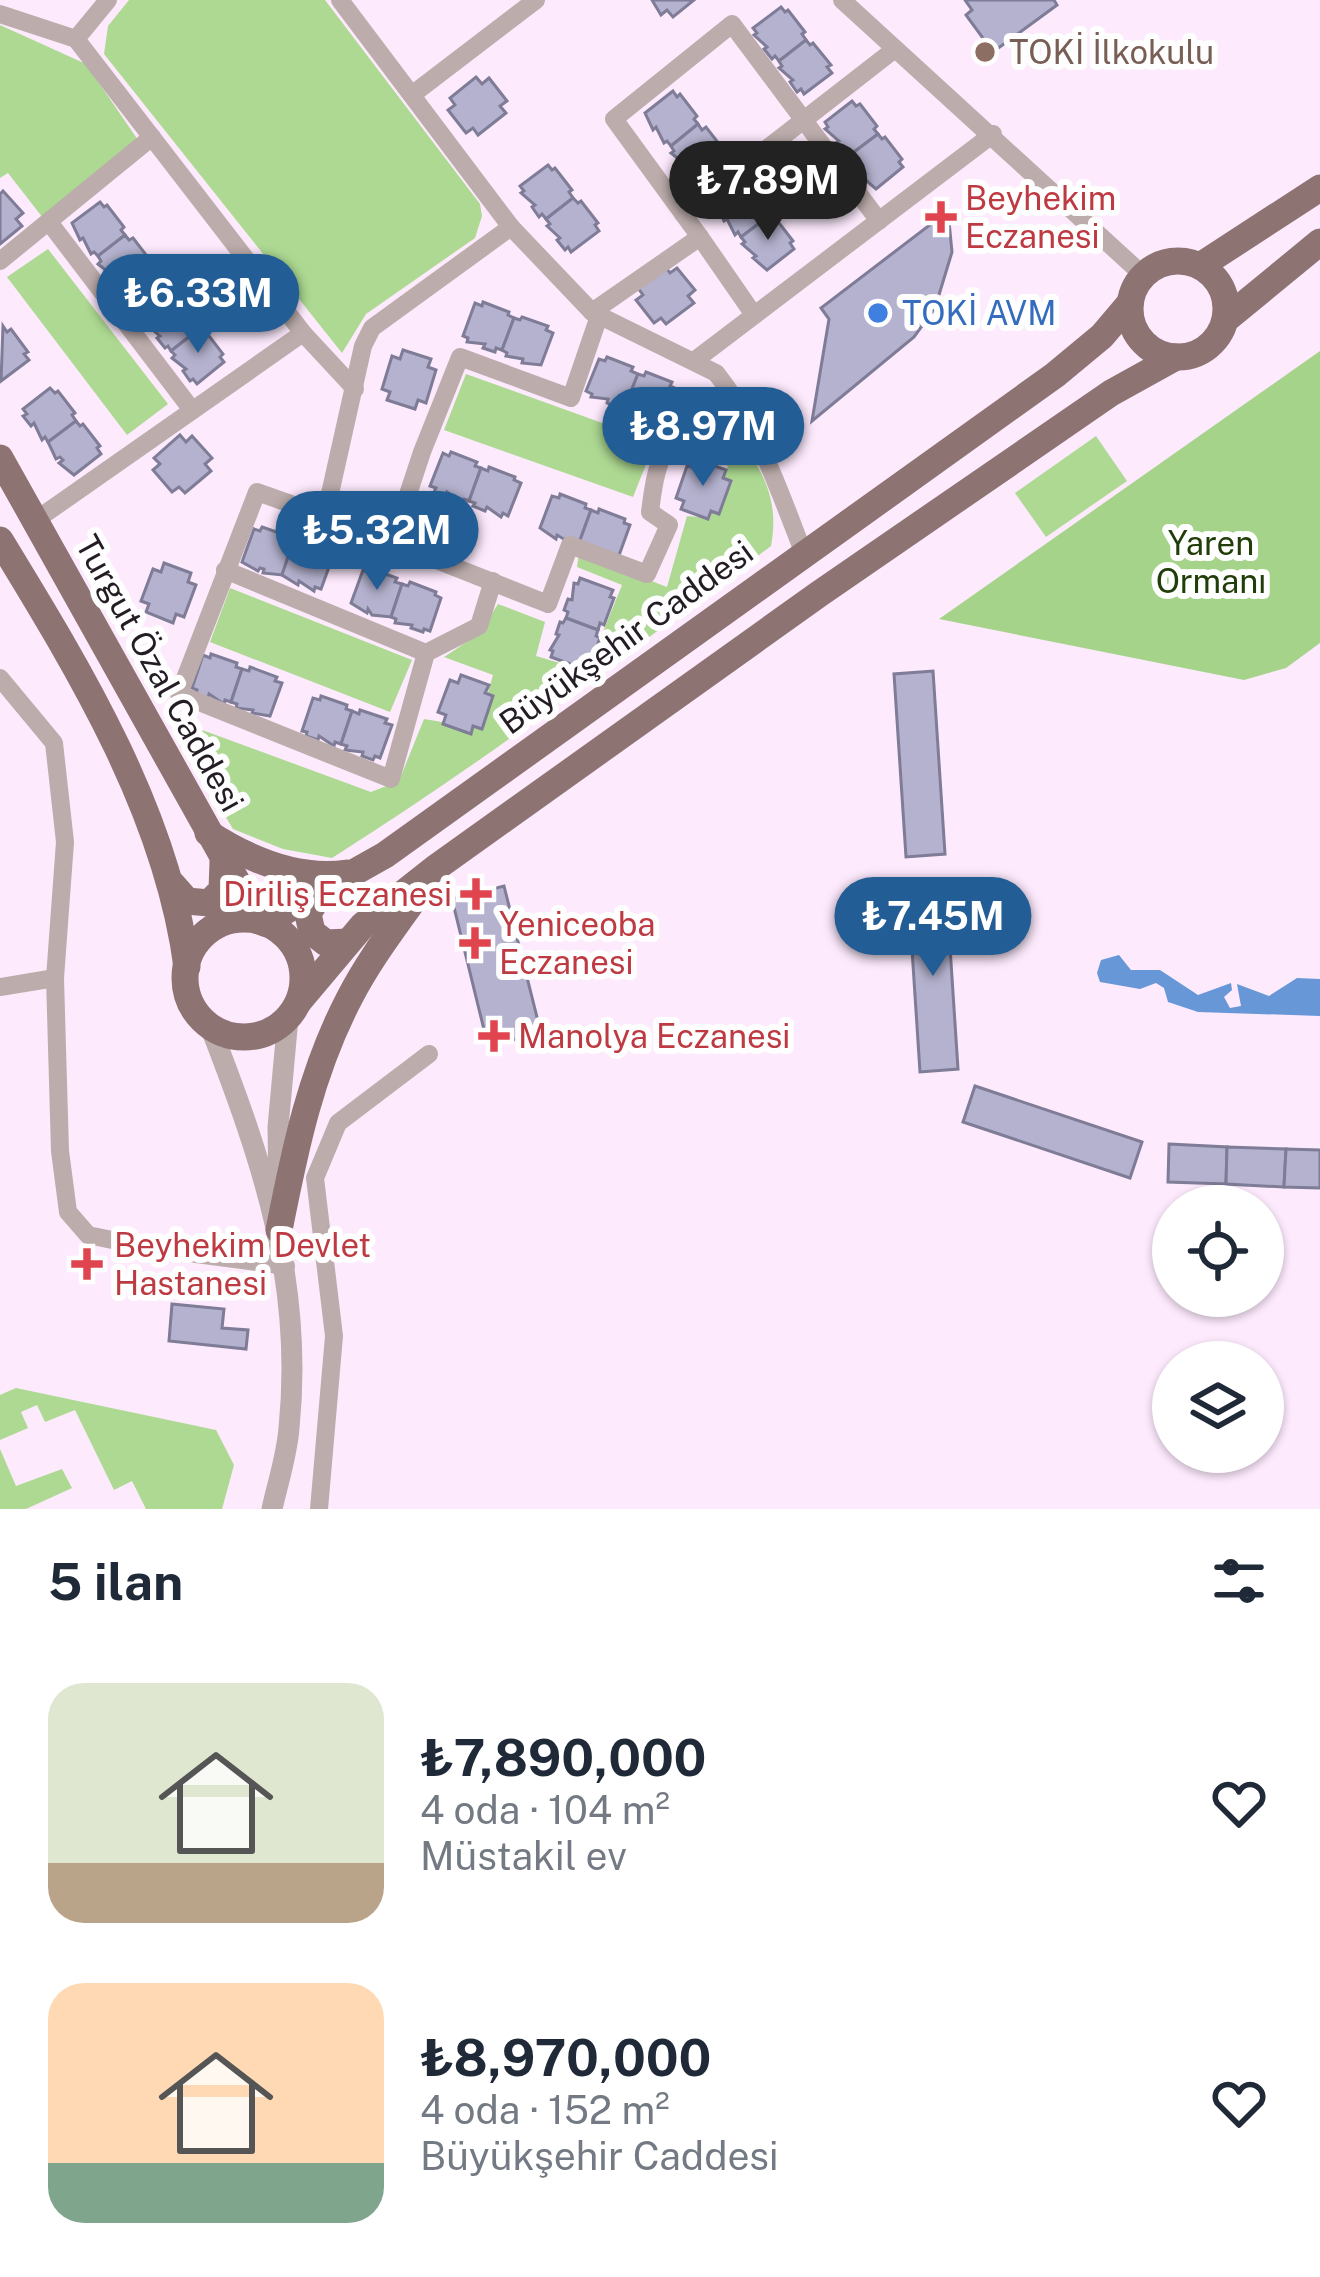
<!DOCTYPE html>
<html lang="tr">
<meta charset="utf-8">
<style>
:root{--surface:#fff;--page:#f2f2f3;--text:#1f2937;--muted:#747a83;--accent:#235d95}
body{margin:0;font-family:"Public Sans",sans-serif;background:var(--page);color:var(--text);height:100vh;display:flex;flex-direction:column;font-size:45px;white-space:nowrap}
*{box-sizing:border-box;margin:0}
p{font-size:39px;color:var(--muted)}
.icon{flex:none;width:66px;height:66px;fill:none;stroke:currentColor;stroke-width:2;stroke-linecap:round;stroke-linejoin:round}
.map{position:relative;height:1509px;overflow:hidden}
.sheet{display:flex;flex-direction:column;background:var(--surface);flex:1}
.sheet>*{flex:none}
.tools{position:absolute;left:1152px;top:1185px;display:grid;gap:24px}
.tools a{display:grid;place-items:center;width:132px;height:132px;border-radius:50%;background:var(--surface);box-shadow:0 3px 9px #0004;font-size:60px}
.price{position:absolute;translate:-50% -102px;padding:0 27px;border-radius:42px;background:var(--accent);color:#fff;font-size:39px;line-height:78px;filter:drop-shadow(0 3px 6px #0008)}
.price::after{content:'';position:absolute;left:50%;top:72px;width:36px;height:27px;margin-left:-18px;background:inherit;clip-path:polygon(0 0,100% 0,50% 100%)}
.price.current{background:#222;color:#fff}
ul{padding:0;list-style:none}
li{display:flex;align-items:center;gap:36px;height:300px;padding:0 48px}
li span{display:grid;place-items:center;flex:none;width:336px;height:240px;border-radius:36px;color:#555}
li>.icon{margin-inline-start:auto}
span .icon{width:144px;height:144px;fill:#fffc;stroke-width:1}
li b{font-size:51px}
h2{display:flex;justify-content:space-between;align-items:center;height:144px;padding:0 48px;font-size:51px}
.map>svg:first-child{display:block}
.green{fill:#add992}
.forest{fill:#a6d38a}
.water{fill:#6797d7}
.building{fill:#b4b2ce;stroke:#7e7c96;stroke-width:3}
.lines{fill:none;stroke-linecap:round;stroke-linejoin:round}
.minor{stroke:#bcadac;stroke-width:18}
.tertiary{stroke:#bcadac;stroke-width:21}
.primary{stroke:#8e7373;stroke-width:27}
.education-dot{fill:#8d6e63;stroke:#fefefe;stroke-width:4.5}
.health-dot{fill:#e0444e;stroke:#fefefe;stroke-width:4.5}
.shop-dot{fill:#3f7fe0;stroke:#fefefe;stroke-width:4.5}
.labels{text-anchor:middle;stroke-width:12;stroke-linejoin:round;paint-order:stroke}
.education-label{font-size:33px;fill:#785e54;stroke:#fefefe;text-anchor:start}
.health-label{font-size:33px;fill:#be3a42;stroke:#fefefe;text-anchor:start}
.shop-label{font-size:33px;fill:#366cbe;stroke:#fefefe;text-anchor:start}
.park-label{font-size:33px;fill:#213d09;stroke:#fefefe}
.street-label{font-size:33px;fill:#241c24;stroke:#fefefe}
</style>
<div class="map">
<svg width="1320" height="1509" viewBox="0 0 1320 1509">
<rect width="100%" height="100%" fill="#fdeafd"/>
<!-- green -->
<g class="green">
<path d="M129,0H325L480,204L482,216L475,238L366,314L342,353L104,54L108,26Z"/>
<path d="M0,25L86,64L138,140L43,218L8,173L0,178Z"/>
<path d="M48,249L168,404L127,435L7,277Z"/>
<path d="M466,374L655,442L633,497L444,430Z"/>
<path d="M732,422C757,467 781,492 771,546C627,654 484,762 332,858L283,849L233,829L184,747L194,727L371,792L399,781L424,719L478,728L493,675L444,657L479,634L498,604L545,622L536,656L587,671L622,585L577,567L579,553L667,587L687,516L710,518L728,466L686,446Z"/>
<path d="M1096,436L1127,481L1046,537L1015,493Z"/>
<path d="M230,588L412,660L390,712L210,642Z"/>
<path d="M16,1388L216,1430L234,1465L222,1509H146L132,1481L114,1490L75,1410L45,1422L37,1405L21,1412L28,1428L0,1440V1395Z"/>
<path d="M0,1449L16,1486L62,1469L72,1488L26,1509H0Z"/>
</g>
<!-- forest -->
<path class="forest" d="M1320,351V643L1286,668L1244,680L939,619Z"/>
<!-- water -->
<path class="water" d="M1119,955L1131,970H1160L1198,995L1231,983L1232,990L1224,997L1230,1008L1241,1006L1237,984L1269,996L1297,978L1320,979V1016L1198,1012L1168,1002L1164,988L1156,983L1140,989L1100,982L1097,973L1101,960Z"/>
<!-- building -->
<g class="building">
<path d="M652,0H694L673,17L667,10L661,15Z"/>
<path d="M965,0H1054L1057,5L993,52L966,15L972,10Z"/>
<path d="M781,7L785,12L788,10L805,32L802,34L806,40L779,61L775,56L772,59L764,49L767,47L754,35L757,33L753,28Z"/>
<path d="M806,40L810,45L813,43L831,65L827,67L832,73L804,94L801,89L797,92L790,82L793,80L779,68L782,66L779,61Z"/>
<path d="M476,77L482,84L489,78L507,101L500,106L506,113L478,135L473,128L466,133L448,110L455,105L450,98Z"/>
<path d="M673,91L677,97L680,94L697,116L694,119L698,124L671,146L667,141L664,143L656,127L653,130L645,113Z"/>
<path d="M852,101L856,106L860,104L877,126L874,129L878,134L850,155L847,151L843,153L836,143L839,141L825,129L828,127L825,122Z"/>
<path d="M698,124L702,130L706,127L723,149L719,152L724,158L696,179L682,167L685,164L671,153L674,151L671,146Z"/>
<path d="M878,134L882,139L885,137L902,159L899,162L903,167L876,189L861,176L865,174L851,163L854,160L850,155Z"/>
<path d="M548,165L552,170L555,168L572,190L569,192L573,198L546,219L542,214L539,217L532,207L535,205L521,193L524,191L520,186Z"/>
<path d="M743,183L747,188L751,186L768,208L764,210L769,216L741,237L738,232L735,235L727,219L724,221L716,204Z"/>
<path d="M3,191L23,213L16,219L22,226L0,244V194Z"/>
<path d="M573,198L578,203L581,201L598,223L595,225L599,231L571,252L568,247L565,250L557,240L560,238L547,226L550,224L546,219Z"/>
<path d="M100,202L104,207L107,205L124,227L121,230L125,235L98,256L94,252L91,254L83,238L80,240L72,223Z"/>
<path d="M948,211L952,252L935,308L914,337L812,421L829,319L821,308Z"/>
<path d="M769,216L773,221L776,219L793,241L790,243L794,249L767,270L753,258L756,256L742,244L745,242L741,237Z"/>
<path d="M125,235L129,240L133,238L150,260L146,263L151,268L123,289L119,285L116,287L109,277L112,275L98,264L101,261L98,256Z"/>
<path d="M665,266L670,273L677,268L695,290L688,296L694,303L666,324L661,318L654,323L636,300L643,295L638,288Z"/>
<path d="M173,296L178,302L181,299L198,321L195,324L199,329L171,351L168,346L165,348L157,338L160,336L147,325L150,322L146,317Z"/>
<path d="M483,302L509,312L508,315L514,318L502,350L496,348L495,352L483,348L485,344L467,342L468,338L463,336L475,303L482,306Z"/>
<path d="M522,317L548,326L546,330L553,333L541,365L522,363L523,359L506,356L507,353L502,350L514,318L520,320Z"/>
<path d="M3,326L7,332L11,329L28,352L24,354L29,360L1,381Z"/>
<path d="M199,329L203,335L206,332L223,354L220,357L224,362L197,384L193,379L190,381L183,371L186,369L172,358L175,355L171,351Z"/>
<path d="M403,350L431,359L428,367L436,370L426,403L418,400L415,409L387,400L390,392L382,389L392,356L400,359Z"/>
<path d="M607,357L633,367L631,371L638,374L625,406L620,404L618,408L607,403L608,399L591,397L592,394L586,391L599,359L605,361Z"/>
<path d="M646,372L672,382L670,386L677,389L664,421L659,419L657,422L642,413L641,416L630,412L631,408L625,406L638,374L644,376Z"/>
<path d="M50,388L55,393L58,391L75,413L72,415L76,421L48,442L45,437L42,440L34,423L31,426L23,416L27,414L23,409Z"/>
<path d="M76,421L80,426L83,424L100,446L97,448L101,454L74,475L59,463L63,460L60,457L56,459L48,442Z"/>
<path d="M180,435L186,442L192,436L212,458L205,464L211,471L185,493L179,487L172,492L153,470L160,464L154,458Z"/>
<path d="M451,452L477,462L475,466L481,468L469,501L464,499L462,502L447,492L446,496L434,492L436,488L430,486L443,453L449,456Z"/>
<path d="M698,460L726,470L723,478L731,481L719,514L711,511L708,519L681,509L684,501L676,498L687,466L695,468Z"/>
<path d="M489,467L515,477L514,480L521,483L508,516L503,513L501,517L487,507L485,511L473,506L475,503L469,501L481,468L488,471Z"/>
<path d="M560,494L586,504L585,508L591,510L579,543L572,544L557,535L556,539L540,528L552,496L559,498Z"/>
<path d="M599,509L625,519L624,523L630,525L618,558L579,543L591,510L598,513Z"/>
<path d="M262,527L288,536L287,540L293,542L282,575L263,573L264,569L260,568L258,571L242,562L254,529L260,531Z"/>
<path d="M301,541L327,550L326,554L333,556L321,589L315,587L314,591L299,581L298,585L282,575L293,542L300,545Z"/>
<path d="M164,563L191,573L188,582L196,585L184,617L176,614L173,623L146,612L149,604L141,601L153,569L161,572Z"/>
<path d="M371,569L397,578L395,582L402,584L391,617L372,615L368,609L367,613L351,603L363,570L369,573Z"/>
<path d="M580,578L613,590L610,597L614,598L604,625L600,623L598,630L566,618L568,612L564,610L568,599L572,600L574,583L578,584Z"/>
<path d="M410,582L436,592L435,595L441,598L430,631L424,629L423,632L411,628L412,625L395,623L396,619L391,617L402,584L408,586Z"/>
<path d="M566,618L598,630L596,636L600,638L590,664L586,662L584,669L551,657L553,651L550,650L559,635L556,634L560,622L563,623Z"/>
<path d="M211,654L237,663L236,667L242,669L231,702L225,700L224,704L209,694L208,698L196,694L197,690L192,688L203,655L210,658Z"/>
<path d="M250,667L277,677L275,681L282,683L270,716L252,713L253,710L236,708L237,704L231,702L242,669L249,671Z"/>
<path d="M933,671L945,854L906,857L894,674Z"/>
<path d="M461,675L489,685L485,693L493,696L482,729L473,726L471,734L443,724L446,715L438,712L450,680L458,683Z"/>
<path d="M321,696L347,705L346,709L352,711L341,744L335,742L334,746L319,736L318,740L306,736L307,732L302,731L313,698L320,700Z"/>
<path d="M360,710L387,719L385,723L392,725L380,758L375,756L373,760L362,756L363,752L345,750L347,746L341,744L352,711L359,714Z"/>
<path d="M504,886L541,1033L488,1046L452,899Z"/>
<path d="M946,886L958,1069L920,1072L908,888Z"/>
<path d="M975,1086L1142,1142L1130,1178L963,1122Z"/>
<path d="M1169,1144L1227,1147L1226,1184L1168,1182Z"/>
<path d="M1227,1147L1286,1149L1284,1187L1226,1184Z"/>
<path d="M1286,1149L1320,1150V1188L1284,1187Z"/>
<path d="M172,1304L224,1309L222,1328L248,1330L246,1349L169,1341Z"/>
</g>
<g class="lines">
<!-- minor -->
<g class="minor">
<path d="M340,0L511,227"/>
<path d="M842,0L1144,276"/>
<path d="M0,14L76,39L303,333L355,389"/>
<path d="M76,39L108,0"/>
<path d="M413,94L536,0"/>
<path d="M683,214L895,49"/>
<path d="M49,222L192,410"/>
<path d="M700,237L614,119L732,24L879,221"/>
<path d="M0,261L152,137"/>
<path d="M592,312L700,237L754,315"/>
<path d="M694,361L993,134"/>
<path d="M740,412C670,445 660,430 650,512L669,525L647,574L570,545L548,604L325,516L363,346L372,328L511,227L592,312L716,373C757,424 780,493 804,554"/>
<path d="M325,516L257,492L179,694L391,779L426,653L479,626L493,581"/>
<path d="M36,520L303,333"/>
<path d="M392,543L422,452L460,357L571,398L599,316"/>
<path d="M225,570L426,653"/>
<path d="M0,678L54,743L65,842L55,978L60,1151L68,1212L88,1235L151,1248L286,1266"/>
<path d="M0,987L55,978"/>
<path d="M319,1509L334,1336L315,1178L338,1123L429,1054"/>
</g>
<!-- tertiary -->
<g class="tertiary">
<path d="M210,1026C262,1160 304,1281 289,1428C287,1455 278,1482 272,1509"/>
<path d="M279,1193L278,1127L288,1018"/>
</g>
<!-- primary -->
<g class="primary">
<circle cx="1178" cy="309" r="48"/>
<path d="M1200,266L1320,188"/>
<path d="M1225,320L1320,242"/>
<path d="M0,458L259,921"/>
<path d="M0,540C80,671 167,813 187,967"/>
<path d="M208,833C248,859 298,880 347,873"/>
<path d="M172,884L187,901L209,903L222,890L223,862"/>
<path d="M320,893L308,914L312,932L326,943L348,942"/>
<circle cx="244" cy="978" r="59"/>
<path d="M264,923L385,855L1055,375L1102,336L1130,303"/>
<path d="M299,1001L363,925L434,869L819,594L1111,393L1176,357"/>
<path d="M279,1230C295,1149 311,1071 350,997C370,958 397,924 422,888"/>
</g>
</g>
<!-- markers -->
<circle class="education-dot" cx="985" cy="52" r="12"/>
<g class="health-dot">
<path d="M935 199h12v12h12v12h-12v12h-12v-12h-12v-12h12z"/>
<path d="M470 876h12v12h12v12h-12v12h-12v-12h-12v-12h12z"/>
<path d="M469 925h12v12h12v12h-12v12h-12v-12h-12v-12h12z"/>
<path d="M488 1018h12v12h12v12h-12v12h-12v-12h-12v-12h12z"/>
<path d="M81 1246h12v12h12v12h-12v12h-12v-12h-12v-12h12z"/>
</g>
<circle class="shop-dot" cx="878" cy="313" r="12"/>
<g class="labels">
<!-- education labels -->
<g class="education-label">
<text x="1009" y="64">TOKİ İlkokulu</text>
</g>
<!-- health labels -->
<g class="health-label">
<text x="965" y="210">Beyhekim<tspan x="965" dy="38">Eczanesi</tspan></text>
<text x="452" y="906" text-anchor="end">Diriliş Eczanesi</text>
<text x="499" y="936">Yeniceoba<tspan x="499" dy="38">Eczanesi</tspan></text>
<text x="518" y="1048">Manolya Eczanesi</text>
<text x="114" y="1257">Beyhekim Devlet<tspan x="114" dy="38">Hastanesi</tspan></text>
</g>
<!-- shop labels -->
<g class="shop-label">
<text x="902" y="325">TOKİ AVM</text>
</g>
<!-- park labels -->
<g class="park-label">
<text x="1211" y="555">Yaren<tspan x="1211" dy="38">Ormanı</tspan></text>
</g>
<!-- street labels -->
<g class="street-label">
<text transform="translate(626 637) rotate(-36)" y="12">Büyükşehir Caddesi</text>
<text transform="translate(160 673) rotate(61)" y="12">Turgut Özal Caddesi</text>
</g>
</g>
</svg>
<div class="tools">
<a><svg class="icon" aria-label="locate" viewBox="0 0 24 24"><circle cx="12" cy="12" r="6"/><path d="M12 2v4M12 18v4M2 12h4M18 12h4"/></svg></a>
<a><svg class="icon" aria-label="layers" viewBox="0 0 24 24"><path d="M12 4l9 5-9 5-9-5zM3 14l9 5 9-5"/></svg></a>
</div>
<b class="price current" style="left:768px;top:243px">₺7.89M</b>
<b class="price" style="left:198px;top:356px">₺6.33M</b>
<b class="price" style="left:703px;top:489px">₺8.97M</b>
<b class="price" style="left:377px;top:593px">₺5.32M</b>
<b class="price" style="left:933px;top:979px">₺7.45M</b>
</div>
<section class="sheet">
<h2>5 ilan<svg class="icon" aria-label="filters" viewBox="0 0 24 24"><path d="M4 7h16M4 17h16"/><circle cx="9" cy="7" r="2"/><circle cx="15" cy="17" r="2"/></svg></h2>
<ul>
<li><span style="background:linear-gradient(#dfe7d0 75%,#b9a48a 0)"><svg class="icon" aria-label="home" viewBox="0 0 24 24"><path d="M3 11l9-7 9 7M6 9v11h12V9"/></svg></span><div><b>₺7,890,000</b><p>4 oda · 104 m²</p><p>Müstakil ev</p></div><svg class="icon" aria-label="heart" viewBox="0 0 24 24"><path d="M12 20l-8-8c-3-5 5-10 8-4 3-6 11-1 8 4z"/></svg></li>
<li><span style="background:linear-gradient(#ffd9b3 75%,#7fa58c 0)"><svg class="icon" aria-label="home" viewBox="0 0 24 24"><path d="M3 11l9-7 9 7M6 9v11h12V9"/></svg></span><div><b>₺8,970,000</b><p>4 oda · 152 m²</p><p>Büyükşehir Caddesi</p></div><svg class="icon" aria-label="heart" viewBox="0 0 24 24"><path d="M12 20l-8-8c-3-5 5-10 8-4 3-6 11-1 8 4z"/></svg></li>
</ul>
</section>
